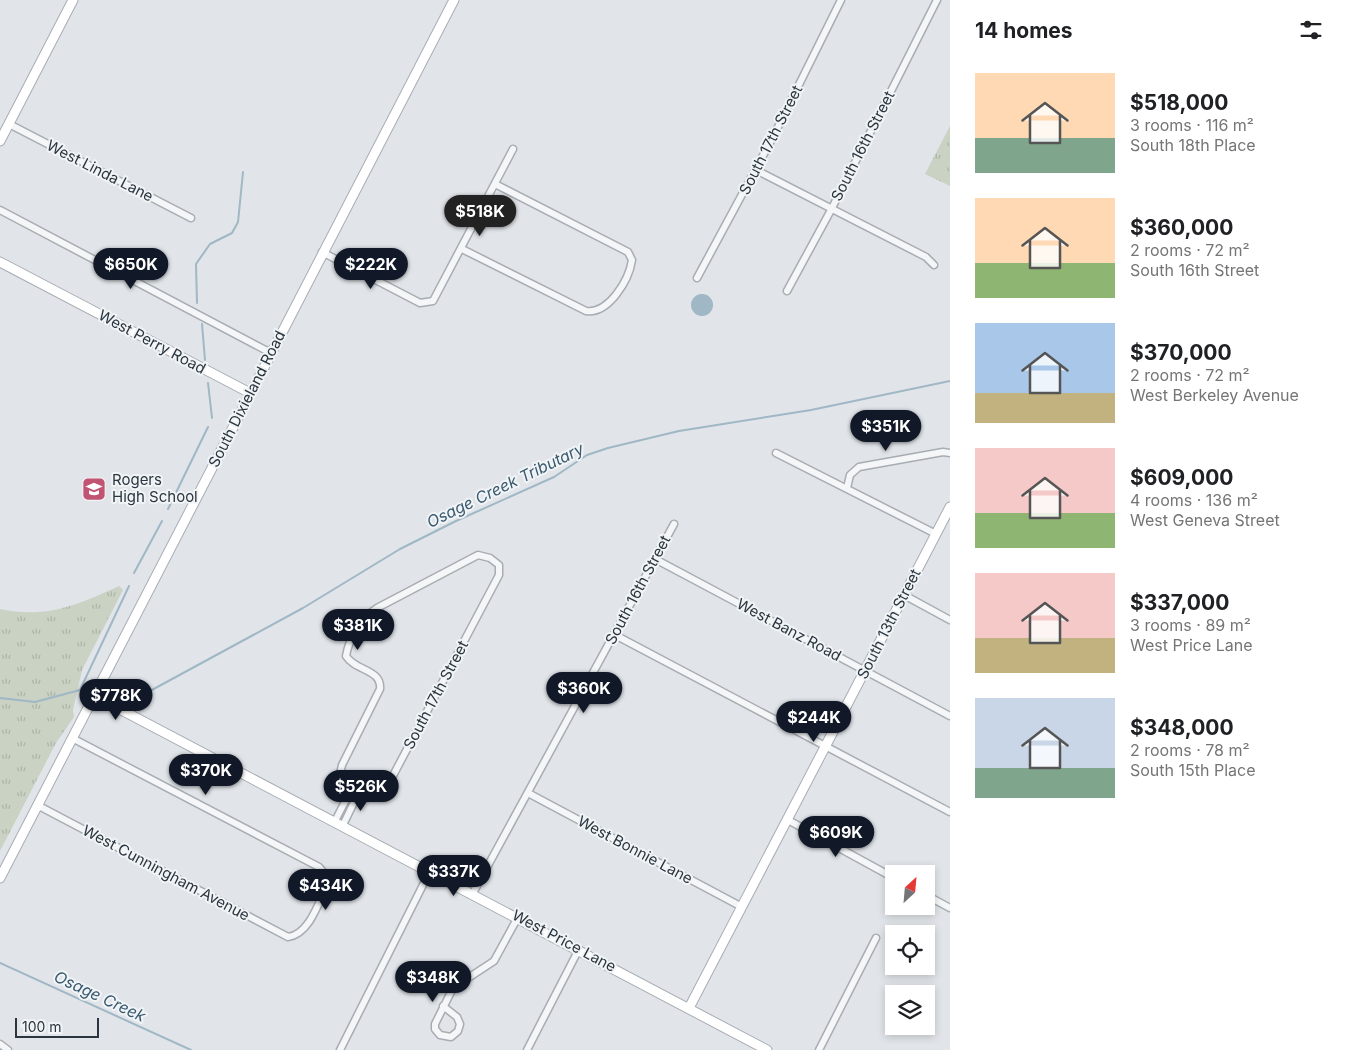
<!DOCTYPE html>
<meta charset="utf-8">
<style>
:root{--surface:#fff;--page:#f6f6f6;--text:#202124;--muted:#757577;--accent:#111827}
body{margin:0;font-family:Inter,sans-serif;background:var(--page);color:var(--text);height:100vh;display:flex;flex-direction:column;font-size:19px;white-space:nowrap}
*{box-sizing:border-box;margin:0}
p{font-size:16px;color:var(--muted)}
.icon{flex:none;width:28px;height:28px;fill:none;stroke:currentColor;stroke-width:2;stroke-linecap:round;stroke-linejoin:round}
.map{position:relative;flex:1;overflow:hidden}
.drawer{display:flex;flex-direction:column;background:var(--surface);width:400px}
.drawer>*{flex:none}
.needle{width:32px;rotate:26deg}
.tools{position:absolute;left:885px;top:865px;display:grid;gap:10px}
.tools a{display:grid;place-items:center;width:50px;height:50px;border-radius:0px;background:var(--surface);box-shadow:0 2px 8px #0003;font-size:25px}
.scale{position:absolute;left:15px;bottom:12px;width:84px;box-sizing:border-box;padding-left:5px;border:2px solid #2b353f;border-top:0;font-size:14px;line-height:18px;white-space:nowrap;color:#2b353f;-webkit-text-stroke:4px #f1f4f6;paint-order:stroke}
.price{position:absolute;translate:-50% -42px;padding:0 11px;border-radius:18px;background:var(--accent);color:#fff;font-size:16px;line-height:32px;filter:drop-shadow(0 1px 2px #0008)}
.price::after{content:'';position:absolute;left:50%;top:30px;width:15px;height:11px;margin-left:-8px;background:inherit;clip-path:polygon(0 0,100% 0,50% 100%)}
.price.on{background:#222;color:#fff}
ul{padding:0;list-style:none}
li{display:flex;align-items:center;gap:15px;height:125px;padding:0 25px}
li span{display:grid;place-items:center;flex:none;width:140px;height:100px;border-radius:0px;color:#555}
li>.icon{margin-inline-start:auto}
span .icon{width:60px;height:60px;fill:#fffc;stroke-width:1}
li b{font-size:21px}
h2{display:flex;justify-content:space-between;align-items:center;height:60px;padding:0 25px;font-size:21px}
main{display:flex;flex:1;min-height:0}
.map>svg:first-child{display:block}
.grass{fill:url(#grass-tufts)}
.water{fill:#a0b7c5}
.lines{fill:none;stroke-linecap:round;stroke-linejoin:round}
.stream{stroke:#a0b7c5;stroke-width:2}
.street-casing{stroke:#a7adb3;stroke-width:9}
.secondary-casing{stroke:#a7adb3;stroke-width:11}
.street{stroke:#f4f6f7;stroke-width:6}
.secondary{stroke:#fff;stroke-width:9}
.labels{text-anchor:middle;stroke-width:4;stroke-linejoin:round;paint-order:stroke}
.street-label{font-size:15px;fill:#2b353f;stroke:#f1f4f6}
.poi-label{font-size:15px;fill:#2b353f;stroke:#f1f4f6;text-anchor:start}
.water-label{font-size:16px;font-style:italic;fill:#39596f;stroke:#f1f4f6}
</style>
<main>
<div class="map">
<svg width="950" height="1050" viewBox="0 0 950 1050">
<defs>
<pattern id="grass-tufts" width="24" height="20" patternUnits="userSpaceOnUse" patternTransform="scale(1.25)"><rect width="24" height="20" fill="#c9d2c3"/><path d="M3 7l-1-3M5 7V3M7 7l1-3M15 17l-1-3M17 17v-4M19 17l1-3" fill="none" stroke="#adb5a9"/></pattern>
</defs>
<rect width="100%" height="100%" fill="#e1e5e9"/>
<!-- grass -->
<g class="grass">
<path d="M950,126V186L925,174Z"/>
<path d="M119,586L123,590L82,670L73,710L74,717L56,743L0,851V609C46,619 78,605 119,586Z"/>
</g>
<!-- water -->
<circle class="water" cx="702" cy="305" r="11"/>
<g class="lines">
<!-- stream -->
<g class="stream">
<path d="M197,303L196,264L210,244L232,233L238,222L243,172"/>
<path d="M202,324L205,360"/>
<path d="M208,383L212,418"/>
<path d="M168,509L208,427"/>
<path d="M134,573L162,521"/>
<path d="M104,688L125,685L150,691L303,608L400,549L456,521L554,477L587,455L608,448L679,431L811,410L950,381"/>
<path d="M0,698L35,702L80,690L129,586"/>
<path d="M0,963L191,1050"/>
</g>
<!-- street casing -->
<g class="street-casing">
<g id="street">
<path d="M9,124L191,218"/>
<path d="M756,170L926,257L934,265"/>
<path d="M0,210L271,353"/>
<path d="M462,249L586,311C609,314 629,280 632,260L628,252L495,184"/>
<path d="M322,252L420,303L433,301L513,149"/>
<path d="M697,278L773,137L841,0"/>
<path d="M787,291L831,210L937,0"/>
<path d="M776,453L936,534"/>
<path d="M847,488L850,475L859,467L943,452L950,453"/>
<path d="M478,555L490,558L499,565V575L387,787L382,795C367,795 347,788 340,774L342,765L380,689C382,669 355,671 346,656C349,638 361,618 377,608Z"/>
<path d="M655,559L950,716"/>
<path d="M904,595L950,620"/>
<path d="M615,635L950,812"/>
<path d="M528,793L742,907"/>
<path d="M37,805L288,937C310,934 319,901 328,883L326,875L319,867L72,738"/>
<path d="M788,820L894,878"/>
<path d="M335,821L353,786"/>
<path d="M343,825L360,790"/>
<path d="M473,893L674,524"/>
<path d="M926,895L950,908"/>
<path d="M443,1006L457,1017L460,1024L458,1031L451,1037L440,1035L435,1029V1024L453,988L494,961L518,917"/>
<path d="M0,1044L8,1050"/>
<path d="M340,1050L430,871"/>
<path d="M527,1050L579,949"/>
<path d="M819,1050L876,938"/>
</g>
</g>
<!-- secondary casing -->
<g class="secondary-casing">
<g id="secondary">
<path d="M0,141L73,0"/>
<path d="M0,262L250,393"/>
<path d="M93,695L767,1050"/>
<path d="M0,878L454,0"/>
<path d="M689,1008L950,507"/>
</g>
</g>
<!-- street -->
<use href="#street" class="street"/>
<!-- secondary -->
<use href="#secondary" class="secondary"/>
</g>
<!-- icons -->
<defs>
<g id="school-square" transform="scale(1.25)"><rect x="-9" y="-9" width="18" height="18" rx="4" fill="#c15373" stroke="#f1f4f6"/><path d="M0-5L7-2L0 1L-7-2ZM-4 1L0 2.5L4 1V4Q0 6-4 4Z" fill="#fff"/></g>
</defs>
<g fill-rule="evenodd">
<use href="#school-square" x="94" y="489"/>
</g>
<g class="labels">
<!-- street labels -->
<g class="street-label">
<text transform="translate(771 140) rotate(-63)" y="5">South 17th Street</text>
<text transform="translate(863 146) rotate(-63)" y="5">South 16th Street</text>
<text transform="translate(100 171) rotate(27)" y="5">West Linda Lane</text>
<text transform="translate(152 342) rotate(28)" y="5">West Perry Road</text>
<text transform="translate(247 399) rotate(-63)" y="5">South Dixieland Road</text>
<text transform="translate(638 590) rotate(-62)" y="5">South 16th Street</text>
<text transform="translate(889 624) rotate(-63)" y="5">South 13th Street</text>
<text transform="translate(789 630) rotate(28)" y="5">West Banz Road</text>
<text transform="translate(436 695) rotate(-62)" y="5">South 17th Street</text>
<text transform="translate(635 850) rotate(28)" y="5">West Bonnie Lane</text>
<text transform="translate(166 873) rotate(28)" y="5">West Cunningham Avenue</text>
<text transform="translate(564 941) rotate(28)" y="5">West Price Lane</text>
</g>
<!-- poi labels -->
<g class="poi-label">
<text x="112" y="485">Rogers<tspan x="112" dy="17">High School</tspan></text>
</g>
<!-- water labels -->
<g class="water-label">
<text transform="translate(505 485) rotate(-26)" y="6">Osage Creek Tributary</text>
<text transform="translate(100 996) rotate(25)" y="6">Osage Creek</text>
</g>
</g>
</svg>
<div class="tools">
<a><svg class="needle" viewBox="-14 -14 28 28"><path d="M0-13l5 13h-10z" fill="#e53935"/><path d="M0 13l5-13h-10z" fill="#757577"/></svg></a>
<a><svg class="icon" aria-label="locate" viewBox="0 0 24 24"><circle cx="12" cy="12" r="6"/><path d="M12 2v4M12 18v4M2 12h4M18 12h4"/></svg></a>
<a><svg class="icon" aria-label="layers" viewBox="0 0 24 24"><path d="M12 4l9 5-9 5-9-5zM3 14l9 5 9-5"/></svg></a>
</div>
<div class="scale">100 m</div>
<b class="price on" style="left:480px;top:237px">$518K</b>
<b class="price" style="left:131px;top:290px">$650K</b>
<b class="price" style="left:371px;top:290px">$222K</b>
<b class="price" style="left:886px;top:452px">$351K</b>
<b class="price" style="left:358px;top:651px">$381K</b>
<b class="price" style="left:584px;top:714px">$360K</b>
<b class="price" style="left:116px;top:721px">$778K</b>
<b class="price" style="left:814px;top:743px">$244K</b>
<b class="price" style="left:206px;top:796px">$370K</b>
<b class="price" style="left:361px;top:812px">$526K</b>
<b class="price" style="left:836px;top:858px">$609K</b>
<b class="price" style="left:454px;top:897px">$337K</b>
<b class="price" style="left:326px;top:911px">$434K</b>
<b class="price" style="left:433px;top:1003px">$348K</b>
</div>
<section class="drawer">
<h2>14 homes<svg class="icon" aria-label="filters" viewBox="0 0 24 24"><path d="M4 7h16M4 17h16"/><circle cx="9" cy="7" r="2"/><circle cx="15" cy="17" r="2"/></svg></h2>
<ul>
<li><span style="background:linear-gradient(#ffd9b3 65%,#7fa58c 0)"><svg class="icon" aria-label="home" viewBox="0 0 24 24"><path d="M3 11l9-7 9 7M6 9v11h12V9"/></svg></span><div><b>$518,000</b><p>3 rooms · 116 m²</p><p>South 18th Place</p></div></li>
<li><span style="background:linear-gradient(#ffd9b3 65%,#8fb573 0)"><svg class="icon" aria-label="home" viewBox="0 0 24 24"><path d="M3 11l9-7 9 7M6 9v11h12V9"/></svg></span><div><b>$360,000</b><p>2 rooms · 72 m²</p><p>South 16th Street</p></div></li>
<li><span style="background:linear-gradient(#a9c7e8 70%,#c2b280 0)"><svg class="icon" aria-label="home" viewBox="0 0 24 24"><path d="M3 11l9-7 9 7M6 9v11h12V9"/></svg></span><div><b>$370,000</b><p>2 rooms · 72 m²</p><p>West Berkeley Avenue</p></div></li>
<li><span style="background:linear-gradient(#f6c9c9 65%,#8fb573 0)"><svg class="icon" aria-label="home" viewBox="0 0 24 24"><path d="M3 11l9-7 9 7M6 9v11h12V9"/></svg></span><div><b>$609,000</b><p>4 rooms · 136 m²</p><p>West Geneva Street</p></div></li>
<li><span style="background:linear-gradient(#f6c9c9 65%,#c2b280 0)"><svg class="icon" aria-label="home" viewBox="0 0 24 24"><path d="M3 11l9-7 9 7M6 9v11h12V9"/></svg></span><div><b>$337,000</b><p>3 rooms · 89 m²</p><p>West Price Lane</p></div></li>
<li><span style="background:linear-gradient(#c9d6e8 70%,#7fa58c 0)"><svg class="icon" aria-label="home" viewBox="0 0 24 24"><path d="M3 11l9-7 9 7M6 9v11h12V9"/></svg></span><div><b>$348,000</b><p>2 rooms · 78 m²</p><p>South 15th Place</p></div></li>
</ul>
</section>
</main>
